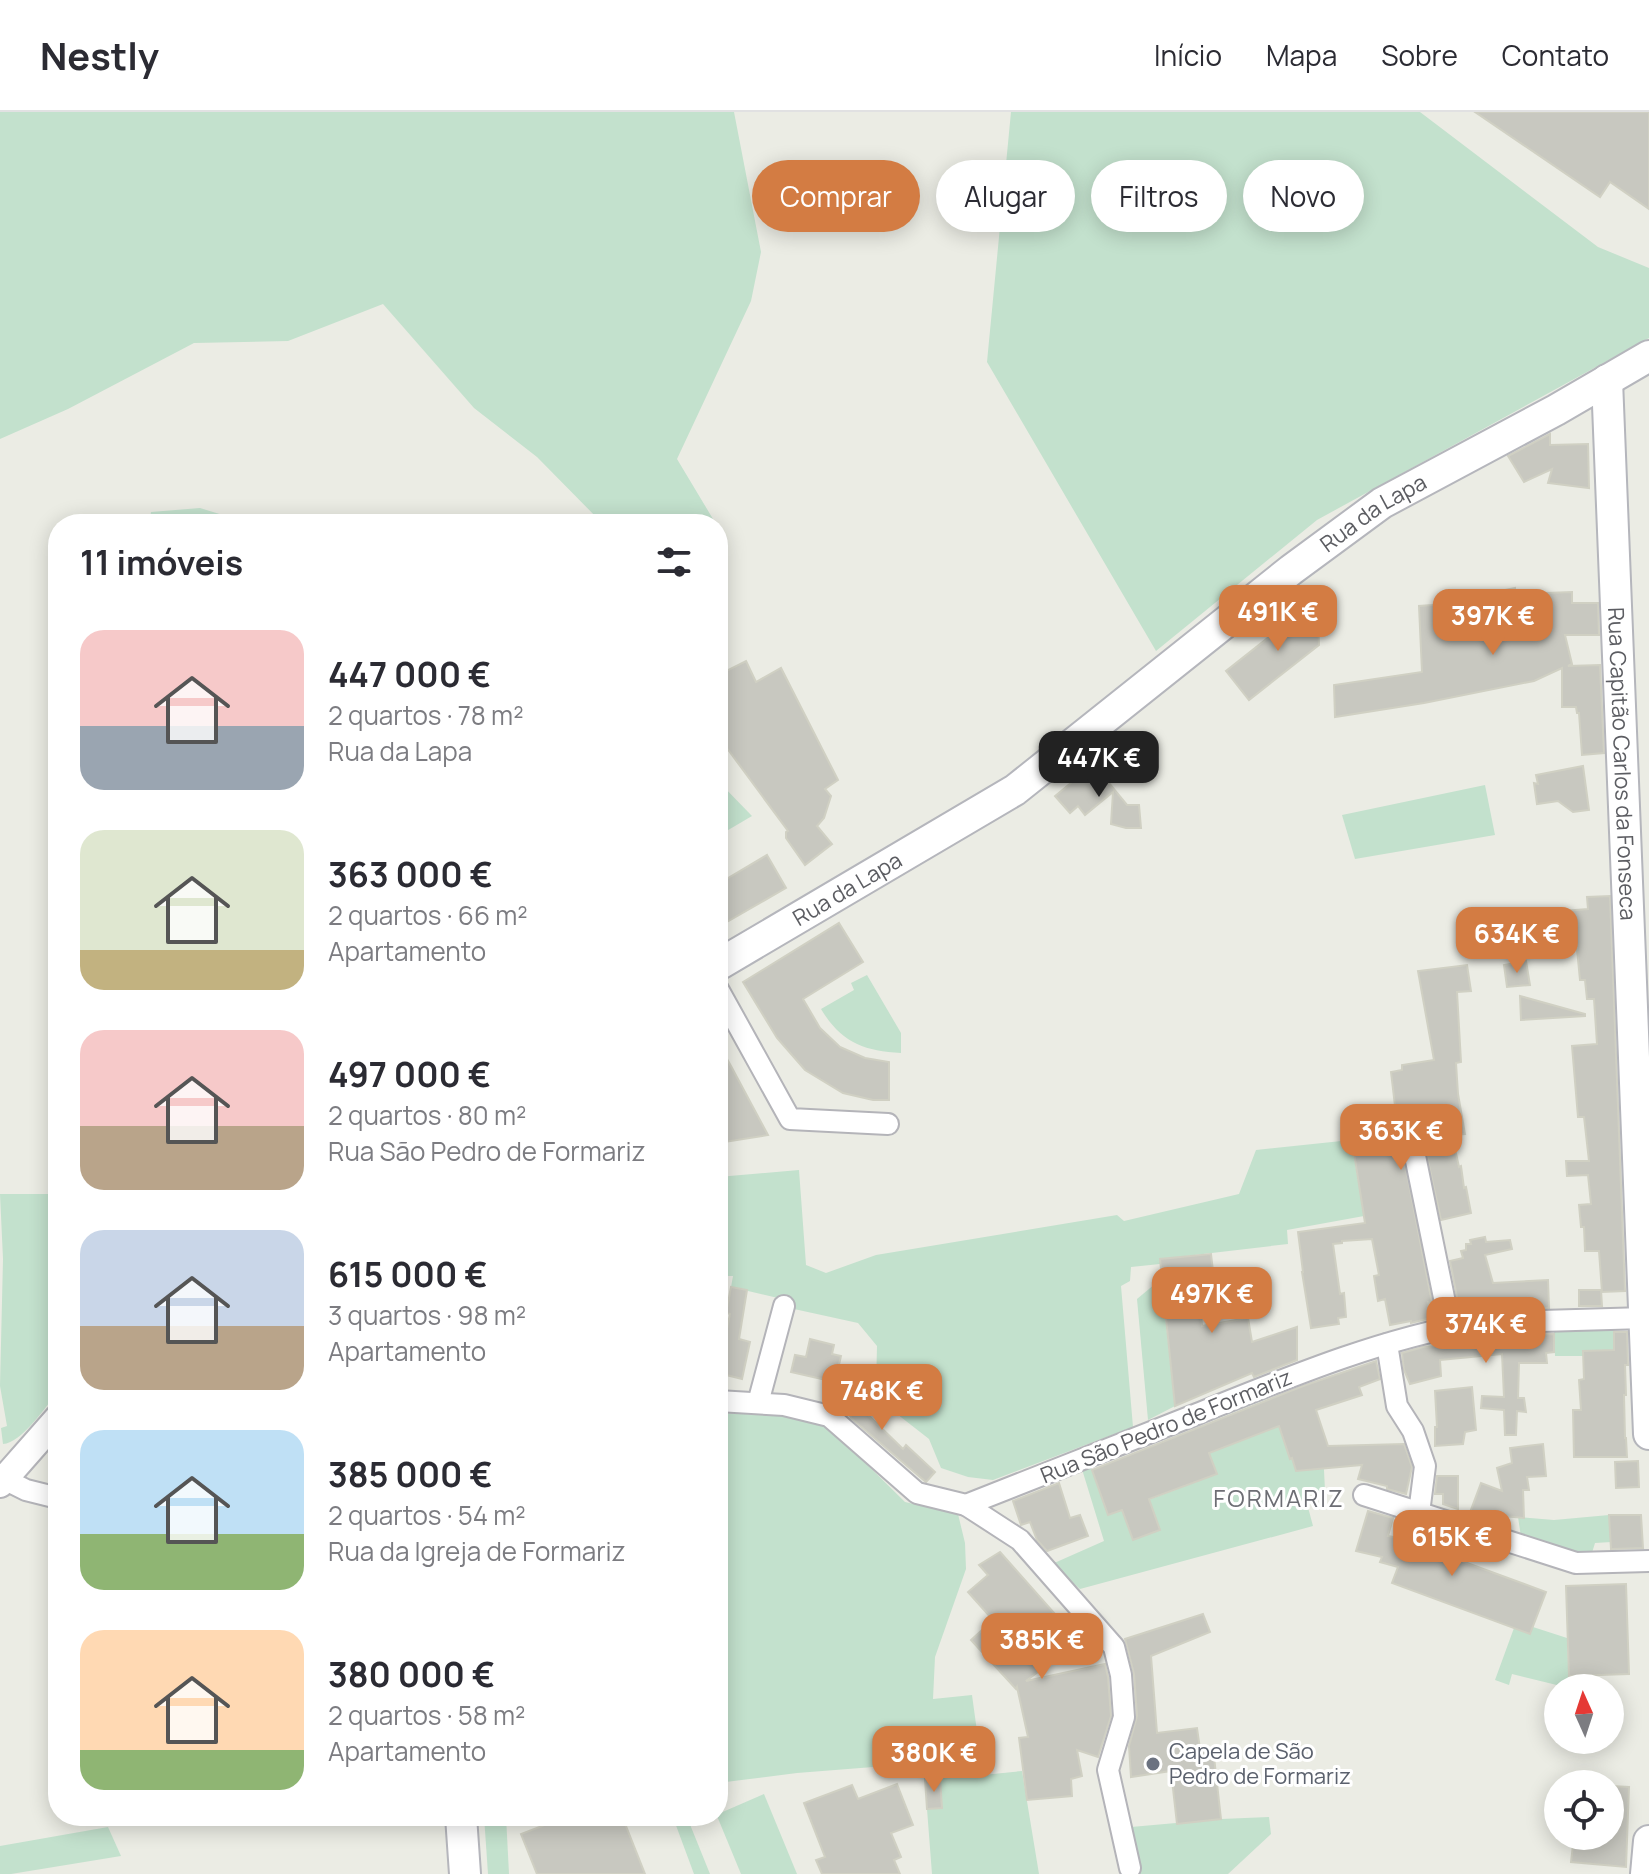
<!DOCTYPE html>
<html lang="pt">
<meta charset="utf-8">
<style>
:root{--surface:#fff;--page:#f2f2f3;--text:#2b2b33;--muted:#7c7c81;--line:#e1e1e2;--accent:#d37c43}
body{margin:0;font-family:Manrope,sans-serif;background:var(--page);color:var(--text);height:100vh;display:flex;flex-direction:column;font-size:30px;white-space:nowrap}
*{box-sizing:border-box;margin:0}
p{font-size:26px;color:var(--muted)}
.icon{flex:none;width:44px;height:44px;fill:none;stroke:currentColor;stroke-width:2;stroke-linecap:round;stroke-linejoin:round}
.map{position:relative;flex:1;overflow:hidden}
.panel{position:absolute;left:48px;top:402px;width:680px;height:1312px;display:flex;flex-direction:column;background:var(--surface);border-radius:32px;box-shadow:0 4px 20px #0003}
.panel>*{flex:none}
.banner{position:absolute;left:752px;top:48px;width:760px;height:72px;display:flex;gap:16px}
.needle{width:52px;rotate:357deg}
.tools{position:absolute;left:1544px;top:1562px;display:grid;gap:16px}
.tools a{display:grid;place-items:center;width:80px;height:80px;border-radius:50%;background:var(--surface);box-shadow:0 4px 20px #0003;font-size:40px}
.price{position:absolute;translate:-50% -68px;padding:0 18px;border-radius:16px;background:var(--accent);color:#fff;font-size:26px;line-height:52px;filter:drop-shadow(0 2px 4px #0008)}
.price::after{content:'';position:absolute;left:50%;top:48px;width:24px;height:18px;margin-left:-12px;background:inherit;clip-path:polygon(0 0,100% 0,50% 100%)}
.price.current{background:#222;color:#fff}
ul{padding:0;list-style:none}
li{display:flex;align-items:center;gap:24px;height:200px;padding:0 32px}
li span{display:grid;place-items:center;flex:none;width:224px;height:160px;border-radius:24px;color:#555}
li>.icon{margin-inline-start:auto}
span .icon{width:96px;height:96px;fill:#fffc;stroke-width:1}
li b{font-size:34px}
h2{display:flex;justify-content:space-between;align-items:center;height:96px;padding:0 32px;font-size:34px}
.pill{padding:0 28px;border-radius:36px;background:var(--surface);box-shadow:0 4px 20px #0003;font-size:28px;line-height:72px}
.pill.current{background:var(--accent);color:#fff}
header{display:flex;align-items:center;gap:48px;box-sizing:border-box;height:112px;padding:0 40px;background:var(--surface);border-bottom:2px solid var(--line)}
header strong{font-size:38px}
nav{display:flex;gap:44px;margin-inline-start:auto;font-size:28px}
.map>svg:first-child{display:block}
.green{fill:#c3e1cd}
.building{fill:#c8c8c0;stroke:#d0d0c3;stroke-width:2}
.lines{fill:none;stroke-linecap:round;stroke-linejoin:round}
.minor-casing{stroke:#b4b4b9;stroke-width:24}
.tertiary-casing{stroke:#b4b4b9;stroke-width:30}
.secondary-casing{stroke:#b5b6bc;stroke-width:34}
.minor{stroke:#fff;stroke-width:20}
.tertiary{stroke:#fff;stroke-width:26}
.secondary{stroke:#fff;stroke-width:30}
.worship-dot{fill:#6b7280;stroke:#fff;stroke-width:3}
.labels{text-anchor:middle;stroke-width:6;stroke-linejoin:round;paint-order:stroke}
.street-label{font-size:22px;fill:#5c5d62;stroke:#fff}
.worship-label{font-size:22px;fill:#5b616d;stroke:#fff;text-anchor:start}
.neighbourhood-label{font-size:24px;letter-spacing:2px;fill:#6d6e74;stroke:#fff}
</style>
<header>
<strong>Nestly</strong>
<nav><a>Início</a><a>Mapa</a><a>Sobre</a><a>Contato</a></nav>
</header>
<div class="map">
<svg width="1649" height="1762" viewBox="0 0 1649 1762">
<rect width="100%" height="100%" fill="#ebece4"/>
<!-- green -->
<g class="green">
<path d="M0,0H734L761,140L751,189L677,347L716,412H603L537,345L474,296L383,192L288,229L194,231L68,297L0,327Z"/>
<path d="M1011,0H1420L1598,135L1649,156V226L1317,408L1156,539L987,250Z"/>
<path d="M200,396L252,412H149L151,400Z"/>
<path d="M718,669L752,704L718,724Z"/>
<path d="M1485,673L1495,723L1355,747L1342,703Z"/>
<path d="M867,863L901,921V941C863,939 841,930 821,897L854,878L851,871Z"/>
<path d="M1351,1028L1364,1104L1287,1118L1288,1132L1160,1147V1152L1131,1155L1130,1169L1121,1174L1133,1315L993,1368L968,1365L941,1356L929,1327L865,1277L876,1276L877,1234L858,1211L794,1197L795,1190L731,1175L733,1164H718V1065L799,1058L806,1153L826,1161L876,1143L1117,1103L1124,1109L1239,1082L1256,1038Z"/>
<path d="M52,1041L58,1042V1114L49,1233L58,1240V1280C45,1295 22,1331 3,1332L1,1316L7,1314L0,1274L3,1147L0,1082H51Z"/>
<path d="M1161,1167L1175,1294L1148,1308L1137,1187Z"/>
<path d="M1613,1216L1614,1238L1583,1239V1244H1555L1554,1219Z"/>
<path d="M1267,1281L1269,1286L1091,1356L1109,1403L1217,1362L1209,1341L1279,1314L1290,1347L1323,1337L1325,1379L1305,1384L1313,1414L1080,1477L1052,1452L1104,1429L1081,1354Z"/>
<path d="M718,1301L794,1304L829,1315L905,1390L958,1402L965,1431L966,1457L935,1545L933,1587L972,1583L983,1663L1022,1659L1039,1762H932L927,1697L942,1695L940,1666L925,1667L924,1651L797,1661L718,1671Z"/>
<path d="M1609,1403L1628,1429L1595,1431L1591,1444L1571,1442L1521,1425L1518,1405L1554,1408Z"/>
<path d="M1533,1515L1567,1526L1569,1576L1512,1562L1509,1573L1495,1568L1514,1516Z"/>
<path d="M764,1682L797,1762H741L717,1704L718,1702Z"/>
<path d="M484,1704H506L509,1762H488Z"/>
<path d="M663,1704H695L689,1710L710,1762H694L674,1708Z"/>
<path d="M1269,1705L1271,1722L1228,1762H1137L1131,1715L1221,1707Z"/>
<path d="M108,1715L121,1744L11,1762H0V1734Z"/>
</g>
<!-- building -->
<g class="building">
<path d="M1475,0H1649V97L1610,70L1600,85Z"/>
<path d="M1550,322V333L1588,332L1589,376L1548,371L1552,357L1524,370L1508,344Z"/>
<path d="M1515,476V482L1572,480V491H1598L1599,523H1565L1572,552L1568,554L1600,553L1604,641L1582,643L1579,601H1577L1576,595H1562V556L1534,569L1424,591L1335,605L1334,573L1422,560L1419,494L1432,493Z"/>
<path d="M1317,487L1319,533L1249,588L1226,559Z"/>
<path d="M746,549L756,570L781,556L838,668L825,677L831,684L824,706L817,714L832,732L805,753L786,726V720L788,719L718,624V563Z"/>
<path d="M1583,654L1589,698L1573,700L1558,689L1537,692L1534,671L1538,672L1536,663Z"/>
<path d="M1088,657L1094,664L1100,660L1127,693H1139L1141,716H1126L1111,712L1113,680L1085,703L1078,694L1070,701L1055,684Z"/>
<path d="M767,743L786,776L718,815V772Z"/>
<path d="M1610,784L1625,1179L1602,1180L1599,1139H1585L1584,1115H1581L1579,1093L1591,1092L1588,1063L1567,1064L1566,1049H1589L1584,1005H1578L1572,934L1597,932L1594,887H1587L1585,868H1580L1575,816L1553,818L1551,800L1588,797L1587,785Z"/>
<path d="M839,811L863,850L803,887L820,916L840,935L865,946L889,950V988H873L843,981L805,958L777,926L743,870Z"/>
<path d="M1526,849L1530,873L1507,875L1504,853Z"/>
<path d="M1467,853L1471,879L1457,880L1461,950L1456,951L1458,982L1465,1022L1452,1023L1459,1055L1461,1054L1464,1076L1466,1075L1471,1101L1441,1108L1423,1026L1418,1022L1411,1021L1404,1025L1401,1031L1432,1191L1428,1190L1431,1206L1411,1211V1209L1390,1213L1385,1187L1378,1189L1374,1164L1379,1163L1372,1127L1342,1129V1131L1333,1132L1340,1182L1344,1181L1346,1205L1338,1206L1339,1212L1311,1216L1302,1160H1303L1298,1120L1365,1111L1352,1028L1383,1025L1379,997L1395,994L1391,960L1402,958V953L1434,948L1418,859Z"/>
<path d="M1520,884L1585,902V904L1521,908Z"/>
<path d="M718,931L731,954L768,1023L725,1030L718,1016Z"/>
<path d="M1485,1125L1486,1130L1510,1128L1512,1137L1485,1143L1493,1171L1548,1168L1549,1196L1494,1197V1196L1460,1200L1450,1149L1463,1146L1461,1139L1466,1138V1132H1471L1470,1128Z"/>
<path d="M1211,1142L1215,1176L1199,1177L1202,1214L1248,1206L1252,1230L1297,1215V1248L1254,1265L1252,1261L1175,1294L1160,1147Z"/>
<path d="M731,1175L747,1178L739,1227L750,1230L742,1267L718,1261L730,1202L726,1201Z"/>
<path d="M1579,1178H1601L1602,1194H1579Z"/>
<path d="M1614,1220H1627L1628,1253H1625L1626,1283H1624L1625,1326H1626L1627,1345H1574L1573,1298H1581L1579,1268L1584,1267L1583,1239L1614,1238Z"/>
<path d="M1554,1222V1240L1546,1241L1547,1251H1519L1518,1286H1524L1526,1300L1517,1299L1516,1323H1505L1504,1298L1481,1296L1482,1284L1504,1285L1502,1242L1440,1248L1441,1264L1410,1272L1404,1258L1402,1241L1423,1235L1451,1233V1229L1474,1224Z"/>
<path d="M810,1227L834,1233L832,1242L841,1244L835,1270L791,1260L795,1243L806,1245Z"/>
<path d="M1376,1249L1380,1267L1359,1275L1362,1283L1316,1298L1328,1334L1404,1332L1412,1355L1406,1382L1387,1377V1374L1358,1367L1362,1353L1296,1359L1292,1346L1290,1347L1279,1314L1209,1341L1217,1362L1149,1387L1160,1418L1133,1428L1122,1398L1108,1403L1092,1358L1303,1274Z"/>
<path d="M862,1273L864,1282L876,1294L868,1303L903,1337L906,1333L935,1360L926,1370L851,1306L841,1284Z"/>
<path d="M1472,1275L1476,1318L1465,1320L1463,1332L1435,1334V1315H1437L1435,1279Z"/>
<path d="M1543,1332L1546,1364L1527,1365L1529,1378H1523L1524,1406L1491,1403L1489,1409L1469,1403L1481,1371L1502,1379L1497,1356L1512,1351L1510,1336Z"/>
<path d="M1638,1349L1639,1375L1616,1376L1615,1350Z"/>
<path d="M1437,1364H1458V1397L1443,1392V1382H1435Z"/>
<path d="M1059,1371L1070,1406L1080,1403L1088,1424L1047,1439L1037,1428L1030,1410L1021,1413L1013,1389Z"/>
<path d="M1368,1399L1393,1406L1388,1424L1399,1426L1546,1480L1530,1522L1392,1471L1398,1455L1380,1450L1382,1445L1356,1439Z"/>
<path d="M1609,1403H1641L1643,1436L1611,1437Z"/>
<path d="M1000,1440L1079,1529L1026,1569L1105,1552L1108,1565L1111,1604L1098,1645L1077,1638L1082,1664L1071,1667L1072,1684L1027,1688L1019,1626L1028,1625L1017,1575L1016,1577L971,1528L993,1508L968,1480L988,1463L979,1453Z"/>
<path d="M1626,1472L1629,1562L1569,1564L1566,1474Z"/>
<path d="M1203,1502L1210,1520L1151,1544L1157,1621L1197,1616L1200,1637L1213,1636L1221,1707L1177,1712L1171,1659L1131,1665L1129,1634L1137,1604L1134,1562L1125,1527Z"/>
<path d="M940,1666L942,1696L927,1697L925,1667Z"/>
<path d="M897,1672L913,1713L891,1721L901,1745L894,1748L900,1762H822L816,1748L825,1745L804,1691L852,1673L858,1687Z"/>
<path d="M1610,1674L1629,1675L1626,1755L1571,1750L1574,1724H1610Z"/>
<path d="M568,1704H622L645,1762H537L521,1722Z"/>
</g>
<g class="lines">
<!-- minor casing -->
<g class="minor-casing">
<g id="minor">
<path d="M718,877L790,1007L888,1012"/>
<path d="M1413,1034L1450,1215"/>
<path d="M1387,1232L1397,1294L1413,1319L1425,1354L1419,1401"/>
<path d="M718,1289L784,1293L829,1304L917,1381L966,1393C1043,1363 1120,1333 1197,1302C1287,1266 1377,1228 1473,1211L1645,1206"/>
<path d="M758,1291L784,1194"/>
<path d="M0,1365L26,1378L58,1386"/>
<path d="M1364,1383L1576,1451L1649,1449"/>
<path d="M966,1393L1020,1428L1114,1535L1121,1563L1124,1605L1108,1658L1130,1756"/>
</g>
</g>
<!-- tertiary casing -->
<g class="tertiary-casing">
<path id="tertiary" d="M0,1372L58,1306"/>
</g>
<!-- secondary casing -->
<g class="secondary-casing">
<g id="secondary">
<path id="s1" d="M1607,268L1649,1322"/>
<path id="s2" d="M718,853L1015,678L1291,458L1382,391L1556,298L1649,244"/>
<path d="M461,1704L465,1762"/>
<path d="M1646,1762L1649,1729"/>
</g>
</g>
<!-- minor -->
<use href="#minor" class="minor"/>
<!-- tertiary -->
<use href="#tertiary" class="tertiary"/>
<!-- secondary -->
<use href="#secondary" class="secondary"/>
</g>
<!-- markers -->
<circle class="worship-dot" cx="1153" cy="1652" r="8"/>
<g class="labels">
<!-- street labels -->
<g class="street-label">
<text dy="8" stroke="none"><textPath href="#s2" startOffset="798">Rua da Lapa</textPath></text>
<text dy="8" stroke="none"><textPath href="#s1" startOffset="384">Rua Capitão Carlos da Fonseca</textPath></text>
<text dy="8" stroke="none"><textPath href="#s2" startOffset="150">Rua da Lapa</textPath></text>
<text transform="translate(1166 1314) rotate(-22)" y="8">Rua São Pedro de Formariz</text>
</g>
<!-- worship labels -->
<g class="worship-label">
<text x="1169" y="1647">Capela de São<tspan x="1169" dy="25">Pedro de Formariz</tspan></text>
</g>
<!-- neighbourhood labels -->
<g class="neighbourhood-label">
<text x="1279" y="1395">FORMARIZ</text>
</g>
</g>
</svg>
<div class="tools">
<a><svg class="needle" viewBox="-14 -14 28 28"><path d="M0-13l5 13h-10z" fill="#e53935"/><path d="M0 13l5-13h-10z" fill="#7c7c81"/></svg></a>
<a><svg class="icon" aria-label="locate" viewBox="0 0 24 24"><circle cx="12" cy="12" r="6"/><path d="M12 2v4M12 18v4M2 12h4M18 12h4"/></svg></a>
</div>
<b class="price" style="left:1278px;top:541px">491K €</b>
<b class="price" style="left:1493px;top:545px">397K €</b>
<b class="price current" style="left:1099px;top:687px">447K €</b>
<b class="price" style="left:1517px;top:863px">634K €</b>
<b class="price" style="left:1401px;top:1060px">363K €</b>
<b class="price" style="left:1212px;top:1223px">497K €</b>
<b class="price" style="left:1486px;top:1253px">374K €</b>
<b class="price" style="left:882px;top:1320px">748K €</b>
<b class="price" style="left:1452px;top:1466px">615K €</b>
<b class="price" style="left:1042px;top:1569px">385K €</b>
<b class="price" style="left:934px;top:1682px">380K €</b>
<div class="banner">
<a class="pill current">Comprar</a>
<a class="pill">Alugar</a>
<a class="pill">Filtros</a>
<a class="pill">Novo</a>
</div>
<section class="panel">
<h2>11 imóveis<svg class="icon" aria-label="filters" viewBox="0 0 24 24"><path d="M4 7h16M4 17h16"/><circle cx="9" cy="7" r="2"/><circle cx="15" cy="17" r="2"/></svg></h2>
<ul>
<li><span style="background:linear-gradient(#f6c9c9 60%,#9aa5b1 0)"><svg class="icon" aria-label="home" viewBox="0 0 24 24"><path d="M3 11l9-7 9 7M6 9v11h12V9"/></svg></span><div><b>447 000 €</b><p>2 quartos · 78 m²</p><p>Rua da Lapa</p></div></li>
<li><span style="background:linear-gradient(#dfe7d0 75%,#c2b280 0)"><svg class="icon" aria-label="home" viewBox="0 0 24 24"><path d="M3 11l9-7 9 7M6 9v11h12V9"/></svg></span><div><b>363 000 €</b><p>2 quartos · 66 m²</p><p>Apartamento</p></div></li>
<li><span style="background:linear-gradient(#f6c9c9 60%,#b9a48a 0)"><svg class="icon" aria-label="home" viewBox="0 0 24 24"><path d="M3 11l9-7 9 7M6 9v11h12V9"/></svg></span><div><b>497 000 €</b><p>2 quartos · 80 m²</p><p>Rua São Pedro de Formariz</p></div></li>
<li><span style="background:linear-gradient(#c9d6e8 60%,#b9a48a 0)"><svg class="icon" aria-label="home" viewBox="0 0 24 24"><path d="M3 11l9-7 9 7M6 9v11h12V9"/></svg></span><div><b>615 000 €</b><p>3 quartos · 98 m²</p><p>Apartamento</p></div></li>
<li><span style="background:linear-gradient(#bfe0f5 65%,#8fb573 0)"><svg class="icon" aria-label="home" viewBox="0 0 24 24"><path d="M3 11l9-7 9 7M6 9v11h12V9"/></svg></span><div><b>385 000 €</b><p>2 quartos · 54 m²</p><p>Rua da Igreja de Formariz</p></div></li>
<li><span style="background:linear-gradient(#ffd9b3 75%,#8fb573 0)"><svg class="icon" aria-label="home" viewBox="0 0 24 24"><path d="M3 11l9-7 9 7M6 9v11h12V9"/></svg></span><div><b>380 000 €</b><p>2 quartos · 58 m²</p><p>Apartamento</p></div></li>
</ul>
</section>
</div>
